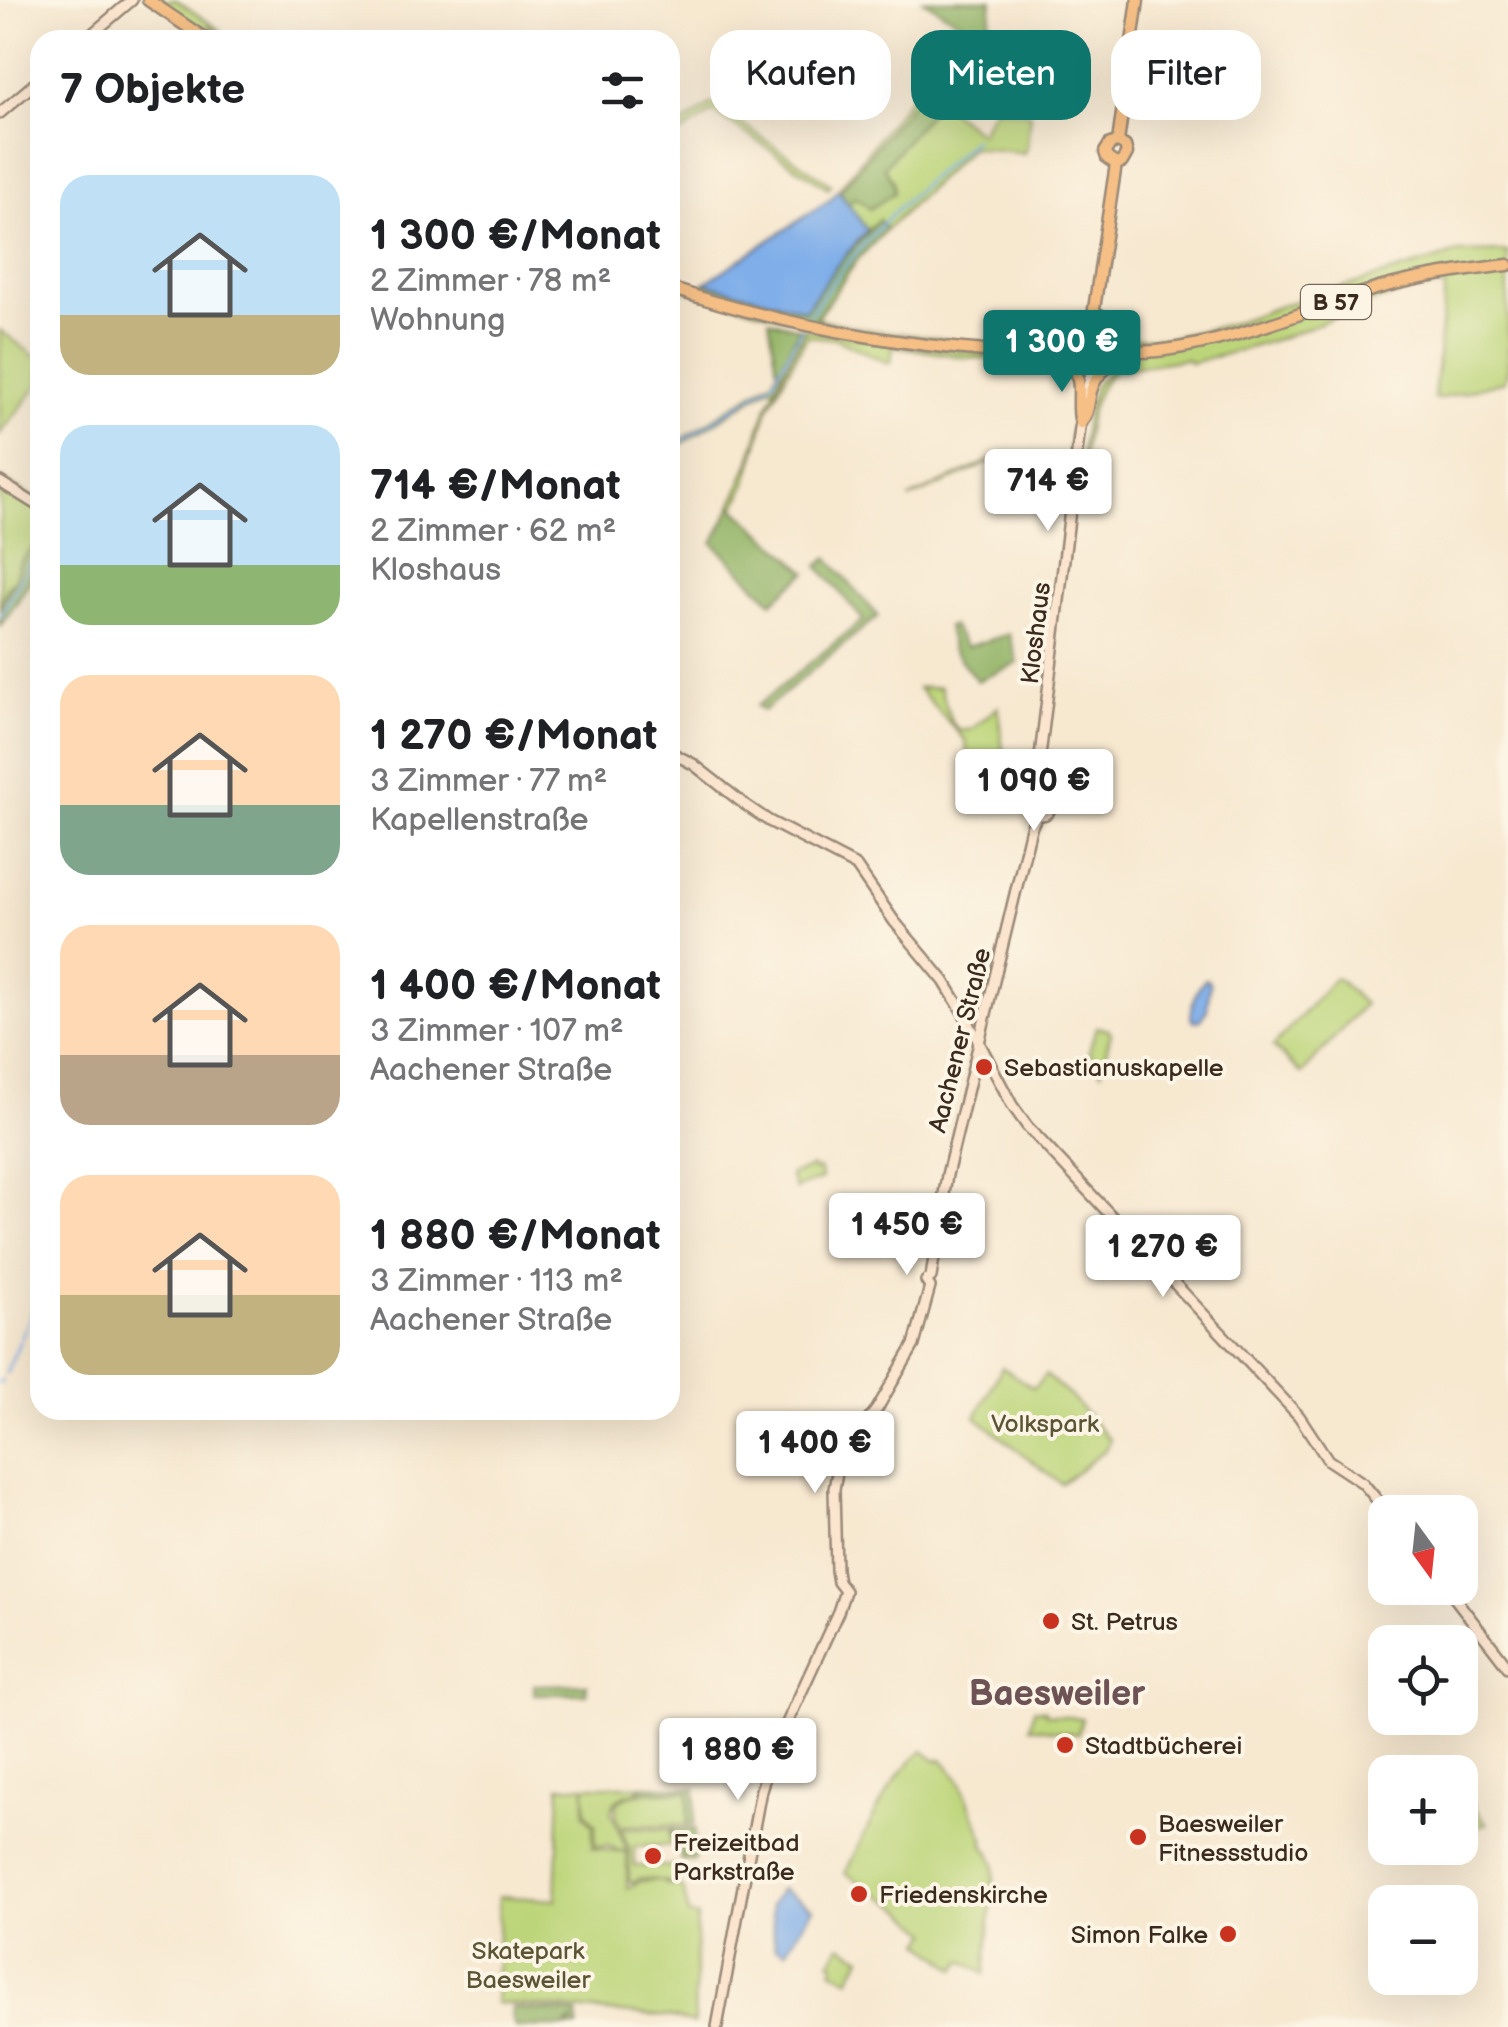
<!DOCTYPE html>
<html lang="de">
<meta charset="utf-8">
<style>
:root{--surface:#fff;--page:#f6f6f6;--text:#202124;--muted:#757577;--accent:#0f766e}
body{margin:0;font-family:"Balsamiq Sans",sans-serif;background:var(--page);color:var(--text);height:100vh;display:flex;flex-direction:column;font-size:38px;white-space:nowrap}
*{box-sizing:border-box;margin:0}
p{font-size:32px;color:var(--muted)}
.icon{flex:none;width:55px;height:55px;fill:none;stroke:currentColor;stroke-width:2;stroke-linecap:round;stroke-linejoin:round}
.map{position:relative;flex:1;overflow:hidden}
.drawer{position:absolute;left:30px;top:30px;width:650px;height:1390px;display:flex;flex-direction:column;background:var(--surface);border-radius:30px;box-shadow:0 10px 40px #0002}
.drawer>*{flex:none}
.hud{position:absolute;left:710px;top:30px;width:648px;height:90px;display:flex;gap:20px}
.needle{width:65px;rotate:165deg}
.controls{position:absolute;left:1368px;top:1495px;display:grid;gap:20px}
.controls a{display:grid;place-items:center;width:110px;height:110px;border-radius:20px;background:var(--surface);box-shadow:0 10px 40px #0002;font-size:50px}
.price{position:absolute;translate:-50% -85px;padding:0 22px;border-radius:10px;background:#fff;color:#222;font-size:32px;line-height:65px;filter:drop-shadow(0 2px 5px #0008)}
.price::after{content:'';position:absolute;left:50%;top:60px;width:30px;height:22px;margin-left:-15px;background:inherit;clip-path:polygon(0 0,100% 0,50% 100%)}
.price.selected{background:var(--accent);color:#fff}
ul{padding:0;list-style:none}
li{display:flex;align-items:center;gap:30px;height:250px;padding:0 30px}
li span{display:grid;place-items:center;flex:none;width:280px;height:200px;border-radius:30px;color:#555}
li>.icon{margin-inline-start:auto}
span .icon{width:120px;height:120px;fill:#fffc;stroke-width:1}
li b{font-size:42px}
h2{display:flex;justify-content:space-between;align-items:center;height:120px;padding:0 30px;font-size:42px}
.chip{padding:0 35px;border-radius:30px;background:var(--surface);box-shadow:0 10px 40px #0002;font-size:35px;line-height:90px}
.chip.selected{background:var(--accent);color:#fff}
.map>svg:first-child{display:block}
.green{fill:#bdd57a;stroke:#7c804c;stroke-width:2.5}
.forest{fill:#96b66a;stroke:#687044;stroke-width:2.5}
.water{fill:#7faee9;stroke:#5d6c84;stroke-width:2.5}
.lines{fill:none;stroke-linecap:round;stroke-linejoin:round}
.stream{stroke:#7faee9;stroke-width:2.5}
.secondary-casing{stroke:#998977;stroke-width:14}
.primary-casing{stroke:#998977;stroke-width:15}
.secondary{stroke:#fbe5cf;stroke-width:9}
.primary{stroke:#f5bf86;stroke-width:10}
.poi-dot{fill:#c8321e;stroke:#fcf5e5;stroke-width:4}
.labels{text-anchor:middle;stroke-width:8;stroke-linejoin:round;paint-order:stroke}
.shield{fill:#fcf5e5;stroke:#75675a;stroke-width:2.5}
.shield-label{font-size:22px;font-weight:bold;fill:#3b2a1e}
.street-label{font-size:25px;fill:#3b2a1e;stroke:#fcf5e5}
.poi-label{font-size:25px;fill:#3b2a1e;stroke:#fcf5e5;text-anchor:start}
.park-label{font-size:25px;fill:#5c5535;stroke:#fcf5e5}
.district-label{font-size:35px;font-weight:bold;fill:#6d5355;stroke:#fcf5e5}
</style>
<div class="map">
<svg width="1508" height="2027" viewBox="0 0 1508 2027">
<rect width="100%" height="100%" fill="#fcf5e5"/>
<filter id="ink" filterUnits="userSpaceOnUse"><feTurbulence type="fractalNoise" baseFrequency=".01" numOctaves="2"/><feDisplacementMap in="SourceGraphic" scale="20" xChannelSelector="R" yChannelSelector="G"/><feConvolveMatrix kernelMatrix="1 2 1 2 8 2 1 2 1" color-interpolation-filters="sRGB"/></filter>
<filter id="wash" filterUnits="userSpaceOnUse"><feTurbulence type="fractalNoise" baseFrequency=".0048" numOctaves="4" result="noise"/><feDisplacementMap in="SourceGraphic" scale="40" xChannelSelector="R" yChannelSelector="G"/><feGaussianBlur stdDeviation="2.25" result="paint"/><feColorMatrix in="noise" values="0 0 0 0 0 0 0 0 0 0 0 0 0 0 0 0 0 1.4 0 .05"/><feComposite in="paint" operator="in"/></filter>
<g filter="url(#wash)">
<rect width="100%" height="100%" fill="#f7e8d0"/>
<!-- green -->
<g class="green">
<path d="M154,0H176L222,31L207,25L231,40H214Z"/>
<path d="M918,86L980,133L994,108L1030,114L1027,147L1024,153L971,147L886,230L879,220L867,230L848,204L856,197L893,182L884,167L899,150L916,99L840,191L838,190Z"/>
<path d="M712,104L831,184L828,188L713,112L670,141V133Z"/>
<path d="M1508,252V366L1505,381L1438,399L1434,398L1445,286C1390,290 1341,316 1289,335C1257,347 1224,354 1191,363L1186,359L1117,370C1087,389 1087,437 1082,470L1080,468L1085,421L1094,386L1116,364L1113,345L1104,338V312L1106,326L1112,336L1125,339L1169,338L1231,324L1283,305L1458,253Z"/>
<path d="M800,328L905,345L1020,357L1066,366L1075,380L1076,391L1069,466L1061,467L993,461L908,499L991,460L1067,466L1075,389L1071,376L1063,368L1038,362L962,357L893,346L891,362H886L837,339L807,336L767,411L747,482L735,509L732,506L749,464L767,407L805,330L782,371L779,369Z"/>
<path d="M859,328L959,341L1045,347L1059,345L1057,348L1051,349H1001L859,332Z"/>
<path d="M0,330L40,360V383L0,434Z"/>
<path d="M777,371L781,373L773,389L770,387L677,447L676,443L773,380Z"/>
<path d="M0,478L40,502V539L36,548L20,564L17,578L7,587L0,609Z"/>
<path d="M940,687L951,721L960,731L972,729L998,707L1003,751H1006L1008,777L1004,786H992V804L978,807L965,740L918,688Z"/>
<path d="M1334,979H1338L1364,1004L1302,1074L1273,1047Z"/>
<path d="M1096,1027L1109,1030L1111,1033L1101,1071L1089,1051Z"/>
<path d="M812,1167L814,1171L819,1169L822,1179L795,1189L790,1175Z"/>
<path d="M1002,1367L1033,1388L1046,1375L1071,1397L1110,1440L1105,1450L1061,1484L976,1417Z"/>
<path d="M1034,1709L1046,1710V1714L1082,1718L1078,1734L1030,1727Z"/>
<path d="M923,1751L936,1761L942,1759L960,1781L985,1841L983,1844L990,1853L995,1865L985,1974L963,1961L956,1969L922,1942L930,1933L903,1909L845,1873C865,1835 888,1777 923,1751Z"/>
<path d="M560,1786H586L585,1790L589,1786H638V1792C624,1793 614,1798 611,1812L627,1850L620,1851L609,1846H595V1825L586,1813L585,1791L584,1814L593,1826V1848C603,1849 619,1854 627,1852V1888L641,1881L659,1880L640,1878L633,1883L629,1880V1848L621,1829H670V1840L673,1841L674,1845L634,1847V1866H676V1883L660,1881L669,1885H679L684,1891L689,1916H697L694,2024L670,2017L496,2003L499,1896L556,1900Z"/>
<path d="M644,1792H689L687,1825L620,1826C610,1804 619,1795 642,1794Z"/>
<path d="M1470,1802L1487,1824L1460,1829V1812Z"/>
<path d="M841,1945L862,1957L849,1979L832,1970L835,1964L831,1961Z"/>
</g>
<!-- forest -->
<g class="forest">
<path d="M923,0H992L988,39Z"/>
<path d="M916,98L931,111L884,167L893,182L894,193L870,209L856,197L848,204L840,191Z"/>
<path d="M879,220L886,230L858,259L816,319L859,328V332L766,312L670,285V278L701,287L705,283L805,310L835,268Z"/>
<path d="M769,320L800,328L779,369L777,368Z"/>
<path d="M732,506L807,572L772,602L713,543Z"/>
<path d="M40,539V564L16,604L0,626C0,605 3,597 15,580C18,576 17,569 19,564C24,555 35,549 40,539Z"/>
<path d="M828,558L878,616L763,711L757,706L863,620L818,566Z"/>
<path d="M952,626L966,647L1009,634L1018,663L977,681L952,649L947,627Z"/>
<path d="M587,1684L586,1694H534V1685Z"/>
<path d="M641,1786L696,1788L694,1825H687L689,1792L640,1791Z"/>
<path d="M672,1829H695L694,1860H681L679,1842L672,1839Z"/>
<path d="M512,2008L577,2013L578,2027H567L574,2020L564,2027H515L512,2019Z"/>
</g>
<!-- water -->
<g class="water">
<path d="M838,190L867,230L835,268L805,310L705,283L831,199Z"/>
<path d="M1206,979L1210,983L1207,1010L1201,1020L1193,1021L1191,1018C1192,1006 1195,986 1206,979Z"/>
<path d="M781,1889L813,1908L786,1951L775,1947L771,1905Z"/>
</g>
<g class="lines">
<!-- stream -->
<g class="stream">
<path d="M807,319C853,247 910,194 975,139"/>
<path d="M670,449L772,383L802,328"/>
<path d="M0,617L28,566L40,552"/>
<path d="M6,1373L40,1295"/>
<path d="M0,1383L2,1380"/>
</g>
</g>
</g>
<g filter="url(#ink)">
<g class="lines">
<!-- secondary casing -->
<g class="secondary-casing">
<g id="secondary">
<path d="M85,40L132,0"/>
<path d="M0,113L40,79"/>
<path d="M1086,395L1092,369"/>
<path d="M0,482L40,507"/>
<path d="M670,752L693,764L744,804L769,821L856,866L894,921L944,981L964,1014L1012,1105L1027,1126L1299,1416L1328,1460L1363,1483L1387,1512"/>
<circle cx="1042" cy="807" r="8"/>
<path d="M1039,799L1037,781L1081,420"/>
<path d="M1447,1588L1508,1667"/>
<path d="M717,2027L761,1790L771,1758L838,1612L845,1591L838,1582L836,1570L834,1489L839,1461L847,1447L877,1409L914,1345L930,1287L926,1281L931,1277L947,1175L1031,828L1037,815"/>
</g>
</g>
<!-- primary casing -->
<g class="primary-casing">
<g id="primary">
<path d="M148,0L207,40"/>
<path d="M1118,142L1138,0"/>
<path d="M1116,164L1107,158L1105,152L1110,144L1118,142"/>
<path d="M1116,164L1122,162L1127,153L1125,146L1118,142"/>
<path d="M670,288C772,322 878,342 985,351C1015,353 1048,358 1077,351L1082,344L1089,342L1116,164"/>
<path d="M1100,315C1098,331 1100,343 1118,348"/>
<path d="M1060,350L1079,339L1088,320"/>
<path d="M1077,351L1078,362L1086,369L1097,367L1103,359"/>
<path d="M1103,352C1124,352 1145,353 1165,350C1240,340 1307,309 1379,288C1422,276 1464,270 1508,265"/>
<path d="M1030,358C1040,361 1053,359 1063,363C1089,373 1074,403 1081,423"/>
<path d="M1081,423C1089,413 1088,403 1091,391C1097,370 1115,360 1135,358"/>
</g>
</g>
<!-- secondary -->
<use href="#secondary" class="secondary"/>
<!-- primary -->
<use href="#primary" class="primary"/>
</g>
</g>
<!-- markers -->
<g class="poi-dot">
<circle cx="984" cy="1067" r="10"/>
<circle cx="1051" cy="1621" r="10"/>
<circle cx="1065" cy="1745" r="10"/>
<circle cx="1138" cy="1837" r="10"/>
<circle cx="653" cy="1856" r="10"/>
<circle cx="859" cy="1894" r="10"/>
<circle cx="1228" cy="1934" r="10"/>
</g>
<g class="labels">
<!-- shield labels -->
<rect class="shield" x="1301" y="285" width="70" height="34" rx="8"/>
<g class="shield-label">
<text x="1336" y="310">B 57</text>
</g>
<!-- street labels -->
<g class="street-label">
<text transform="translate(1035 633) rotate(-83)" y="9">Kloshaus</text>
<text transform="translate(959 1040) rotate(-76)" y="9">Aachener Straße</text>
</g>
<!-- poi labels -->
<g class="poi-label">
<text x="1004" y="1076">Sebastianuskapelle</text>
<text x="1071" y="1630">St. Petrus</text>
<text x="1085" y="1754">Stadtbücherei</text>
<text x="1158" y="1832">Baesweiler<tspan x="1158" dy="29">Fitnessstudio</tspan></text>
<text x="673" y="1851">Freizeitbad<tspan x="673" dy="29">Parkstraße</tspan></text>
<text x="879" y="1903">Friedenskirche</text>
<text x="1208" y="1943" text-anchor="end">Simon Falke</text>
</g>
<!-- park labels -->
<g class="park-label">
<text x="1045" y="1432">Volkspark</text>
<text x="528" y="1959">Skatepark<tspan x="528" dy="29">Baesweiler</tspan></text>
</g>
<!-- district labels -->
<g class="district-label">
<text x="1057" y="1705">Baesweiler</text>
</g>
</g>
</svg>
<div class="controls">
<a><svg class="needle" viewBox="-14 -14 28 28"><path d="M0-13l5 13h-10z" fill="#e53935"/><path d="M0 13l5-13h-10z" fill="#757577"/></svg></a>
<a><svg class="icon" aria-label="locate" viewBox="0 0 24 24"><circle cx="12" cy="12" r="6"/><path d="M12 2v4M12 18v4M2 12h4M18 12h4"/></svg></a>
<a>+</a>
<a>−</a>
</div>
<b class="price selected" style="left:1062px;top:395px">1 300 €</b>
<b class="price" style="left:1048px;top:534px">714 €</b>
<b class="price" style="left:1034px;top:834px">1 090 €</b>
<b class="price" style="left:907px;top:1278px">1 450 €</b>
<b class="price" style="left:1163px;top:1300px">1 270 €</b>
<b class="price" style="left:815px;top:1496px">1 400 €</b>
<b class="price" style="left:738px;top:1803px">1 880 €</b>
<div class="hud">
<a class="chip">Kaufen</a>
<a class="chip selected">Mieten</a>
<a class="chip">Filter</a>
</div>
<section class="drawer">
<h2>7 Objekte<svg class="icon" aria-label="filters" viewBox="0 0 24 24"><path d="M4 7h16M4 17h16"/><circle cx="9" cy="7" r="2"/><circle cx="15" cy="17" r="2"/></svg></h2>
<ul>
<li><span style="background:linear-gradient(#bfe0f5 70%,#c2b280 0)"><svg class="icon" aria-label="home" viewBox="0 0 24 24"><path d="M3 11l9-7 9 7M6 9v11h12V9"/></svg></span><div><b>1 300 €/Monat</b><p>2 Zimmer · 78 m²</p><p>Wohnung</p></div></li>
<li><span style="background:linear-gradient(#bfe0f5 70%,#8fb573 0)"><svg class="icon" aria-label="home" viewBox="0 0 24 24"><path d="M3 11l9-7 9 7M6 9v11h12V9"/></svg></span><div><b>714 €/Monat</b><p>2 Zimmer · 62 m²</p><p>Kloshaus</p></div></li>
<li><span style="background:linear-gradient(#ffd9b3 65%,#7fa58c 0)"><svg class="icon" aria-label="home" viewBox="0 0 24 24"><path d="M3 11l9-7 9 7M6 9v11h12V9"/></svg></span><div><b>1 270 €/Monat</b><p>3 Zimmer · 77 m²</p><p>Kapellenstraße</p></div></li>
<li><span style="background:linear-gradient(#ffd9b3 65%,#b9a48a 0)"><svg class="icon" aria-label="home" viewBox="0 0 24 24"><path d="M3 11l9-7 9 7M6 9v11h12V9"/></svg></span><div><b>1 400 €/Monat</b><p>3 Zimmer · 107 m²</p><p>Aachener Straße</p></div></li>
<li><span style="background:linear-gradient(#ffd9b3 60%,#c2b280 0)"><svg class="icon" aria-label="home" viewBox="0 0 24 24"><path d="M3 11l9-7 9 7M6 9v11h12V9"/></svg></span><div><b>1 880 €/Monat</b><p>3 Zimmer · 113 m²</p><p>Aachener Straße</p></div></li>
</ul>
</section>
</div>
